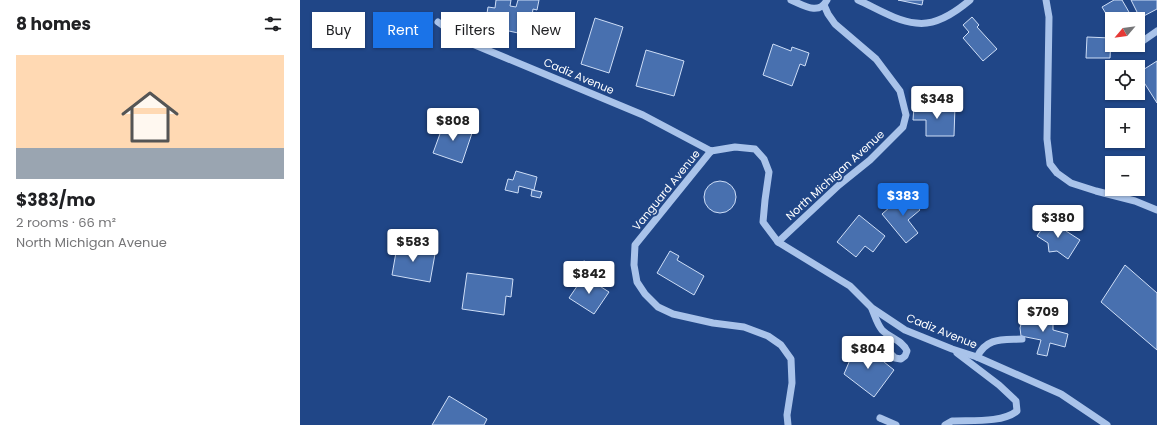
<!DOCTYPE html>
<meta charset="utf-8">
<style>
:root{--surface:#fff;--page:#f6f6f6;--text:#202124;--muted:#757577;--line:#e0e0e0;--accent:#1a73e8}
body{margin:0;font-family:Poppins,sans-serif;background:var(--page);color:var(--text);height:100vh;display:flex;flex-direction:column;font-size:15px;white-space:nowrap}
*{box-sizing:border-box;margin:0}
p{font-size:13px;color:var(--muted)}
.icon{flex:none;width:22px;height:22px;fill:none;stroke:currentColor;stroke-width:2;stroke-linecap:round;stroke-linejoin:round}
.map{position:relative;flex:1;overflow:hidden}
.side{display:flex;flex-direction:column;background:var(--surface);width:300px}
.side>*{flex:none}
.guide{position:absolute;left:12px;top:12px;width:380px;height:36px;display:flex;gap:8px}
.needle{width:26px;rotate:241deg}
.tools{position:absolute;left:805px;top:12px;display:grid;gap:8px}
.tools a{display:grid;place-items:center;width:40px;height:40px;border-radius:0px;background:var(--surface);box-shadow:0 1px 3px #0004;font-size:20px}
.price{position:absolute;translate:-50% -34px;padding:0 9px;border-radius:4px;background:#fff;color:#222;font-size:13px;line-height:26px;filter:drop-shadow(0 1px 2px #0008)}
.price::after{content:'';position:absolute;left:50%;top:24px;width:12px;height:9px;margin-left:-6px;background:inherit;clip-path:polygon(0 0,100% 0,50% 100%)}
.price.current{background:var(--accent);color:#fff}
ul{padding:0;list-style:none}
li{display:grid;align-content:center;gap:8px;height:212px;padding:0 16px}
li+li{border-top:1px solid var(--line)}
li span{display:grid;place-items:center;height:124px;border-radius:0px;color:#555}
li>.icon{margin-inline-start:auto}
span .icon{width:72px;height:72px;fill:#fffc;stroke-width:1}
li b{font-size:17px}
h2{display:flex;justify-content:space-between;align-items:center;height:48px;padding:0 16px;font-size:17px}
.pill{padding:0 14px;border-radius:0px;background:var(--surface);box-shadow:0 1px 3px #0004;font-size:14px;line-height:36px}
.pill.current{background:var(--accent);color:#fff}
main{display:flex;flex:1;min-height:0}
.map>svg:first-child{display:block}
.building{fill:#4870af;stroke:#cedef7}
.lines{fill:none;stroke-linecap:round;stroke-linejoin:round}
.minor{stroke:#a9c3ea;stroke-width:7}
.labels{text-anchor:middle;stroke-width:4;stroke-linejoin:round;paint-order:stroke}
.street-label{font-size:11px;fill:#fff;stroke:#204687}
</style>
<main>
<section class="side">
<h2>8 homes<svg class="icon" aria-label="filters" viewBox="0 0 24 24"><path d="M4 7h16M4 17h16"/><circle cx="9" cy="7" r="2"/><circle cx="15" cy="17" r="2"/></svg></h2>
<ul>
<li><span style="background:linear-gradient(#ffd9b3 75%,#9aa5b1 0)"><svg class="icon" aria-label="home" viewBox="0 0 24 24"><path d="M3 11l9-7 9 7M6 9v11h12V9"/></svg></span><div><b>$383/mo</b><p>2 rooms · 66 m²</p><p>North Michigan Avenue</p></div></li>
</ul>
</section>
<div class="map">
<svg width="857" height="425" viewBox="0 0 857 425">
<rect width="100%" height="100%" fill="#204687"/>
<!-- building -->
<g class="building">
<path d="M196,0H211L210,6L216,7L218,0H239L237,10L233,9L231,22L225,21L223,34L185,26L188,7L195,8Z"/>
<path d="M598,0H623L622,5Z"/>
<path d="M814,0H822L833,19H812V24L802,7Z"/>
<path d="M831,0H857V9L840,18Z"/>
<path d="M672,17L679,25L677,27L697,49L683,61L663,38L669,32L663,25Z"/>
<path d="M295,18L323,27L309,73L281,64Z"/>
<path d="M787,37L811,38L810,58H786Z"/>
<path d="M473,44L491,51L492,47L509,53L505,66L500,64L492,86L463,75Z"/>
<path d="M346,50L384,61L374,96L336,86Z"/>
<path d="M857,61V103L838,73Z"/>
<path d="M614,106H655L654,136H626V120H613Z"/>
<path d="M145,120L173,130L162,163L133,153Z"/>
<path d="M216,171L237,177L234,190L219,186L218,193L205,190L208,179L213,180Z"/>
<circle cx="420" cy="197" r="16"/>
<path d="M232,190L242,192L240,198L231,196Z"/>
<path d="M606,193L620,210L608,220L618,233L606,243L582,214Z"/>
<path d="M559,215L585,236L573,252L565,246L556,257L537,242Z"/>
<path d="M750,217L756,224L764,225L766,231L780,240L768,259L757,251L749,252L748,243L737,236Z"/>
<path d="M98,241L119,245L117,250L135,254L130,282L92,275Z"/>
<path d="M370,251L379,256L377,260L404,276L394,295L357,273Z"/>
<path d="M285,261L288,274L273,277L270,264Z"/>
<path d="M825,265L857,293V350L801,302Z"/>
<path d="M167,273L213,279L211,297L206,296L204,315L162,309Z"/>
<path d="M284,276L309,292L294,314L269,298Z"/>
<path d="M737,314L753,319V330L768,334L765,347L750,343L747,356L737,354L741,340L721,336L720,328L723,317L736,321Z"/>
<path d="M558,341L594,370L574,397L544,374Z"/>
<path d="M149,396L187,419L184,425H132Z"/>
</g>
<g class="lines">
<!-- minor -->
<g class="minor">
<path d="M491,0C503,5 519,16 527,0"/>
<path d="M558,0C576,8 596,21 616,23C635,26 657,11 670,0"/>
<path d="M746,0L749,17L747,139L750,164L757,173L771,183L796,191L835,201L857,210"/>
<path d="M138,22L163,40L343,115L411,151"/>
<path d="M837,45L857,31"/>
<path d="M411,151L435,147L455,149L464,159L469,172L465,200L463,222L478,242L539,185L570,160L603,127L606,115L600,91L576,59L535,24L528,14L524,5"/>
<path d="M411,151L335,245L334,265L337,282L345,294L358,307L373,314L413,323L444,327L468,336L481,345L491,359L492,383L487,415L488,425"/>
<path d="M478,242L550,286L572,308L605,330L652,349L677,357L761,394L807,425"/>
<path d="M572,309C575,316 577,324 582,330C590,338 602,340 607,351L605,356L601,359L595,358L577,340"/>
<path d="M677,357C687,337 702,340 722,339"/>
<path d="M580,418L596,425"/>
<path d="M645,425L652,421C671,420 702,423 717,411L716,401L699,385L657,353"/>
</g>
</g>
<g class="labels">
<!-- street labels -->
<g class="street-label">
<text transform="translate(279 76) rotate(23)" y="4">Cadiz Avenue</text>
<text transform="translate(535 175) rotate(-42)" y="4">North Michigan Avenue</text>
<text transform="translate(366 190) rotate(-51)" y="4">Vanguard Avenue</text>
<text transform="translate(642 331) rotate(22)" y="4">Cadiz Avenue</text>
</g>
</g>
</svg>
<div class="tools">
<a><svg class="needle" viewBox="-14 -14 28 28"><path d="M0-13l5 13h-10z" fill="#e53935"/><path d="M0 13l5-13h-10z" fill="#757577"/></svg></a>
<a><svg class="icon" aria-label="locate" viewBox="0 0 24 24"><circle cx="12" cy="12" r="6"/><path d="M12 2v4M12 18v4M2 12h4M18 12h4"/></svg></a>
<a>+</a>
<a>−</a>
</div>
<b class="price" style="left:637px;top:120px">$348</b>
<b class="price" style="left:153px;top:142px">$808</b>
<b class="price current" style="left:603px;top:217px">$383</b>
<b class="price" style="left:758px;top:239px">$380</b>
<b class="price" style="left:113px;top:263px">$583</b>
<b class="price" style="left:289px;top:295px">$842</b>
<b class="price" style="left:743px;top:333px">$709</b>
<b class="price" style="left:568px;top:370px">$804</b>
<div class="guide">
<a class="pill">Buy</a>
<a class="pill current">Rent</a>
<a class="pill">Filters</a>
<a class="pill">New</a>
</div>
</div>
</main>
